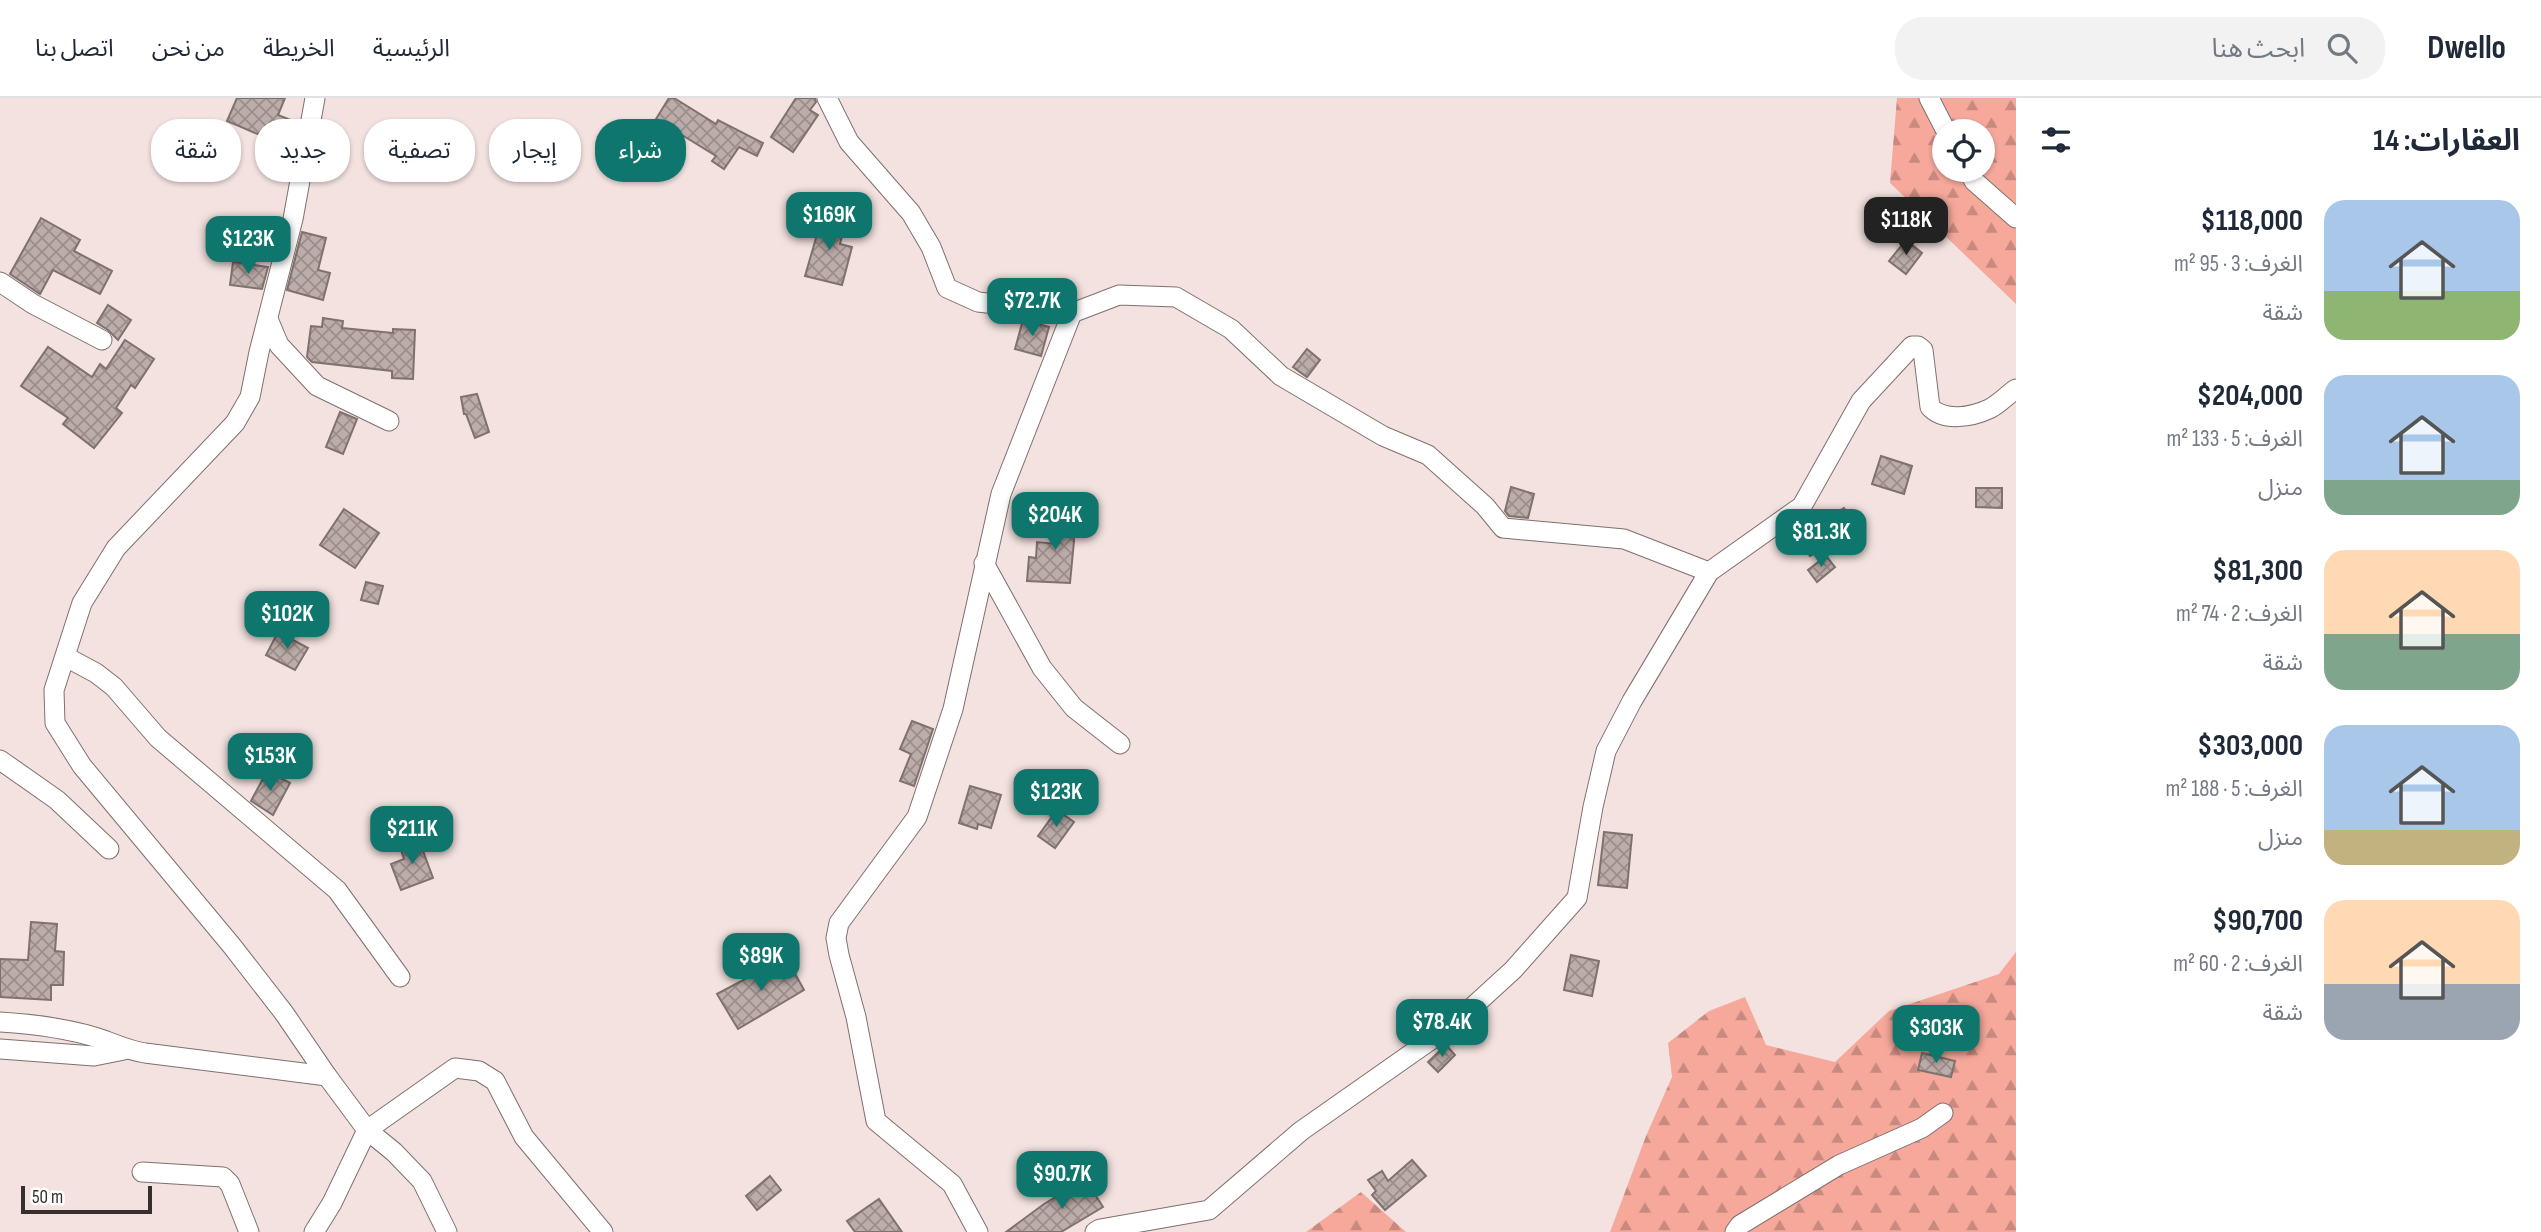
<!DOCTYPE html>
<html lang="ar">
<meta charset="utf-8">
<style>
:root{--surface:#fff;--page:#f2f2f3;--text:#1f2937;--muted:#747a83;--line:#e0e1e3;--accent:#0f766e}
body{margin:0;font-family:"Sofia Sans Condensed","Noto Sans Arabic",sans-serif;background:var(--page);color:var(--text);direction:rtl;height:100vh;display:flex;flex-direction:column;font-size:26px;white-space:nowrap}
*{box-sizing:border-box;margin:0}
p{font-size:23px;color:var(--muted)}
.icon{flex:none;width:38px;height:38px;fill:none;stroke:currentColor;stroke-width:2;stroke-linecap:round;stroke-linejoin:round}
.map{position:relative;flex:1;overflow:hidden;direction:ltr}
.details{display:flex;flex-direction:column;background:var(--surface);width:525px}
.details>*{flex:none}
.guide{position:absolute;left:21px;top:21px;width:665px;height:63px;direction:rtl;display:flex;gap:14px}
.buttons{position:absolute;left:1932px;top:21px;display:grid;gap:14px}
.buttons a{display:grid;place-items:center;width:63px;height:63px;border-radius:50%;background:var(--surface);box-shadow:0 2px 5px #0004;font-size:35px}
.scale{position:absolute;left:21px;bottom:18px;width:131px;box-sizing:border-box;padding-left:7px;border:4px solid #362f2e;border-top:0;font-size:19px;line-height:24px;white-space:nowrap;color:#362f2e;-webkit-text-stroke:5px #fff;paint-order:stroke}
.price{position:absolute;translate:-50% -60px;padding:0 16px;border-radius:14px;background:var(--accent);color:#fff;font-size:23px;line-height:46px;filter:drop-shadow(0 2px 4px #0008)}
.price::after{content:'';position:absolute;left:50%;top:42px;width:21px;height:16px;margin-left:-10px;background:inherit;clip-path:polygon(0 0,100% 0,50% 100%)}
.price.selected{background:#222;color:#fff}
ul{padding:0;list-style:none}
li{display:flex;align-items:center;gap:21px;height:175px;padding:0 21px}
li span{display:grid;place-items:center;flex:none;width:196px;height:140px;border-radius:21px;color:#555}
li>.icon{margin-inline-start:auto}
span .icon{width:84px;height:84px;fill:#fffc;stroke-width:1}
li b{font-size:30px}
h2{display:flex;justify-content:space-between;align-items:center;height:84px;padding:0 21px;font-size:30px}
.tag{padding:0 24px;border-radius:28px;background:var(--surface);box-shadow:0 2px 5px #0004;font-size:24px;line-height:63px}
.tag.selected{background:var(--accent);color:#fff}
header{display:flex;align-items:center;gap:42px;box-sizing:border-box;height:98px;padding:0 35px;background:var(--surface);border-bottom:2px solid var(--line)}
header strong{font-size:33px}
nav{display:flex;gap:38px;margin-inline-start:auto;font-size:24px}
.search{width:490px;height:63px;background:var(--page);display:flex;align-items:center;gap:18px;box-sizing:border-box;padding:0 24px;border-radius:28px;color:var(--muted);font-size:26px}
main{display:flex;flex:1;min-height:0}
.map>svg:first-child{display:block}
.forest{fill:url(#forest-firs);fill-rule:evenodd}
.building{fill:url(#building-cross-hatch);stroke:#7f716e;stroke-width:2}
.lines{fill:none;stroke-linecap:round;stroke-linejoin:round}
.street-casing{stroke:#7f706e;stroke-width:21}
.street{stroke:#fff;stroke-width:19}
</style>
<header>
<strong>Dwello</strong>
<div class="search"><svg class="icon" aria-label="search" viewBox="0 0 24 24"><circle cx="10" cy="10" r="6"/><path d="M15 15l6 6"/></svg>ابحث هنا</div>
<nav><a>الرئيسية</a><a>الخريطة</a><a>من نحن</a><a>اتصل بنا</a></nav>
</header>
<main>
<section class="details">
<h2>العقارات: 14<svg class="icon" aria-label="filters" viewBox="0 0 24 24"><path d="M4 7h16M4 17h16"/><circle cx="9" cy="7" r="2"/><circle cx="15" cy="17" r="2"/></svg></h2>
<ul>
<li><span style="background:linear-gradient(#a9c7e8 65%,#8fb573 0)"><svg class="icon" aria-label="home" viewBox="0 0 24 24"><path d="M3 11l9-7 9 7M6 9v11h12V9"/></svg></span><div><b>$118,000</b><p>الغرف: 3 · 95 m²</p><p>شقة</p></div></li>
<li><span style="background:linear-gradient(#a9c7e8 75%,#7fa58c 0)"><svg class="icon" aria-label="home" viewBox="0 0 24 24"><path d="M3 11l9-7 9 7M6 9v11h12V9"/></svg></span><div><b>$204,000</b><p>الغرف: 5 · 133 m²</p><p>منزل</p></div></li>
<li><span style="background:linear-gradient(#ffd9b3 60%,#7fa58c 0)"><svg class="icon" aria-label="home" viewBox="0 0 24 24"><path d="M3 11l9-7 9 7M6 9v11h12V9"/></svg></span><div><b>$81,300</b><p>الغرف: 2 · 74 m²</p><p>شقة</p></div></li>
<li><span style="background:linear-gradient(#a9c7e8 75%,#c2b280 0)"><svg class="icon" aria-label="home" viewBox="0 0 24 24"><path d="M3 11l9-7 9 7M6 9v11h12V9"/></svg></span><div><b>$303,000</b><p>الغرف: 5 · 188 m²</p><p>منزل</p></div></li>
<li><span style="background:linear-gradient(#ffd9b3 60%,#9aa5b1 0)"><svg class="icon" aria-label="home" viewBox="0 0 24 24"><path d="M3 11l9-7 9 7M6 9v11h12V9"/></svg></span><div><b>$90,700</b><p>الغرف: 2 · 60 m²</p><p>شقة</p></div></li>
</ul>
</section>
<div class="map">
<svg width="2016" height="1134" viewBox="0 0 2016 1134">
<defs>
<pattern id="forest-firs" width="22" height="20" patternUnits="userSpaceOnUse" patternTransform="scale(1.75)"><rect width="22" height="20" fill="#f6a89b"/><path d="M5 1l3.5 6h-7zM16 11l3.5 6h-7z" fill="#c8897f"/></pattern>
<pattern id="building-cross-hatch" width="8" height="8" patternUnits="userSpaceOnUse" patternTransform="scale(1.75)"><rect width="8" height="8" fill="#bdadaa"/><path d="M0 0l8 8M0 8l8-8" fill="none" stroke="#9a8d8b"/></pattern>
</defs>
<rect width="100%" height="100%" fill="#f3e2df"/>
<!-- forest -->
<g class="forest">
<path d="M1897,0H2016V206L1890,85ZM1944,33H1983V72H1944Z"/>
<path d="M2016,854V1134H1610L1646,1038L1672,979L1668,945L1709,913L1745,899L1766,947L1835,964L1889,913L1999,876Z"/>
<path d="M1361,1094L1406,1134H1306Z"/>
</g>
<!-- building -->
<g class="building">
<path d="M237,0H285L278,17L298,25L288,49L227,23Z"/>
<path d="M669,0H674L716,26L718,22L763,45L757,58L739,49L724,71L712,63L716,58L656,21Z"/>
<path d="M796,0H815L816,4L810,12L818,17L793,54L771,39Z"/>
<path d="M823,116L846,122L840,146L852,149L842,187L805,178Z"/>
<path d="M41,120L80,142L74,153L112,173L100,196L53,172L40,196L10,176Z"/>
<path d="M302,134L326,140L318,172L330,175L323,202L287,192Z"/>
<path d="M1906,142L1922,155L1906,176L1889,163Z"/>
<path d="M233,164L268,169L262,191L230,187Z"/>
<path d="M108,207L131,222L118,242L108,232L97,225Z"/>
<path d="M323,220L343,223L342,230L393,235V231L415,232L413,281L392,280V273L312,264L307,259L311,228L322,229Z"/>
<path d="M1023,222L1049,229L1041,258L1015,251Z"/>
<path d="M125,242L154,261L135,290L131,287L116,310L122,315L94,350L63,326L68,320L21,288L48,249L92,279L100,266L106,271Z"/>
<path d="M1307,251L1320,262L1307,279L1293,269Z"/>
<path d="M477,296L489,334L475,340L466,316H464L461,299Z"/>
<path d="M340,314L357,321L343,356L326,349Z"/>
<path d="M1881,358L1912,368L1904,396L1872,386Z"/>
<path d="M1511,389L1534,396L1528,420L1509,418L1505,413Z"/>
<path d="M1976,390H2002V410L1976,409Z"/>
<path d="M1072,406L1074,443L1070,485L1027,483L1029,459L1036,460L1037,444L1058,446L1056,407Z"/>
<path d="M1844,410L1857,432L1810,458L1806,452L1838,426L1832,417Z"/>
<path d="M344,411L379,435L355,470L320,447Z"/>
<path d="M1826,458L1835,469L1817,484L1808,472Z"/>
<path d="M366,484L383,488L378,506L361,502Z"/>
<path d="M278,534L308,550L295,572L266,557Z"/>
<path d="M912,623L933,631L914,688L900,683L911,656L900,651Z"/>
<path d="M267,673L290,685L273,717L251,703Z"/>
<path d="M970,688L1001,697L991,730L978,726L977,731L959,725Z"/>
<path d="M1057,712L1074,724L1055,750L1038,738Z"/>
<path d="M1604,734L1632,737L1627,790L1598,787Z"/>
<path d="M419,742L433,780L401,792L391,766L404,761L400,749Z"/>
<path d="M31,824L57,826L55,853L64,854L63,887H51V902L0,899V861L28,862Z"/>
<path d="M1571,857L1599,863L1592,898L1564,892Z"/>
<path d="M786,859L804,892L738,931L717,896Z"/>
<path d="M1446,947L1455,957L1438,974L1428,964Z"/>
<path d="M1922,955L1955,963L1951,979L1918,972Z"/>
<path d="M1412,1062L1426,1078L1385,1112L1372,1097L1376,1093L1368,1082L1382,1073L1388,1083Z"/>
<path d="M770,1078L781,1092L757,1112L746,1098Z"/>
<path d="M1085,1081L1103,1109L1061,1134H1006L1044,1106Z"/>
<path d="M879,1101L902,1134H855L847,1123Z"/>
</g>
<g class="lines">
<!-- street casing -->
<g class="street-casing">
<g id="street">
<path d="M315,0L293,121L259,254L250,299L235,325L116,450L82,505L54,592L55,625L82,668L232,848L284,915L327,978"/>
<path d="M827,0L849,44L911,115L931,149L947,190L978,204L1072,215L1119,197L1176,199L1231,231L1281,278L1383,338L1428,357L1485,408L1503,430L1624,441L1709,474"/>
<path d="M1929,0L1946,33"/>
<path d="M1968,72L1974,83L2016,120"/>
<path d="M0,184L33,206L102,242"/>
<path d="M268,221L279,247L317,288L389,323"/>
<path d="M984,465L1042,570L1074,610L1120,646"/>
<path d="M66,559L96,575L114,589L158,640L337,792L400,879"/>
<path d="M0,662L57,702L109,751"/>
<path d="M0,924C33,926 66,930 98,940C116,946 126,952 145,955L327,978L367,1032L394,1054L422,1083L447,1134"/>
<path d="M0,951L94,958L124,952"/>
<path d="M142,1074L223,1079L230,1086L249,1134"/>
<path d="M314,1134L332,1105L367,1032L455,970L479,973L495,983L524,1039L603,1134"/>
<path d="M978,1134L952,1086L876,1023L856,919L839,857L836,840L839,825L917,719L953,611L1001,396L1072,215"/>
<path d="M1095,1134L1100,1131L1209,1112L1301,1033L1455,925L1513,872L1577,800L1593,709L1606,653L1632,603L1709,474L1802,408L1861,303L1912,248H1918L1923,252L1930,309C1944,324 1972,319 1989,311C1998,307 2007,297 2016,291"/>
<path d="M1735,1134L1740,1127L1839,1067L1922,1030L1943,1015"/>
</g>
</g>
<!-- street -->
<use href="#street" class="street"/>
</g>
</svg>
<div class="buttons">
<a><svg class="icon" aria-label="locate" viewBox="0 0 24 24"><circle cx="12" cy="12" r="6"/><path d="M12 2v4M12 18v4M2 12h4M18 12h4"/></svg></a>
</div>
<div class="scale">50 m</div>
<b class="price" style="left:829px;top:154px">$169K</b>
<b class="price selected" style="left:1906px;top:159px">$118K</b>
<b class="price" style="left:248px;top:178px">$123K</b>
<b class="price" style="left:1032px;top:240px">$72.7K</b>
<b class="price" style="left:1055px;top:454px">$204K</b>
<b class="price" style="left:1821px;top:471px">$81.3K</b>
<b class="price" style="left:287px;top:553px">$102K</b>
<b class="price" style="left:270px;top:695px">$153K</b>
<b class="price" style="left:1056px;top:731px">$123K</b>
<b class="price" style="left:412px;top:768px">$211K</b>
<b class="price" style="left:761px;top:895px">$89K</b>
<b class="price" style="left:1442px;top:961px">$78.4K</b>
<b class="price" style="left:1936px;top:967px">$303K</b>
<b class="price" style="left:1062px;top:1113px">$90.7K</b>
<div class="guide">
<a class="tag selected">شراء</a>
<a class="tag">إيجار</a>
<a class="tag">تصفية</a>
<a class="tag">جديد</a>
<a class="tag">شقة</a>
</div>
</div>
</main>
